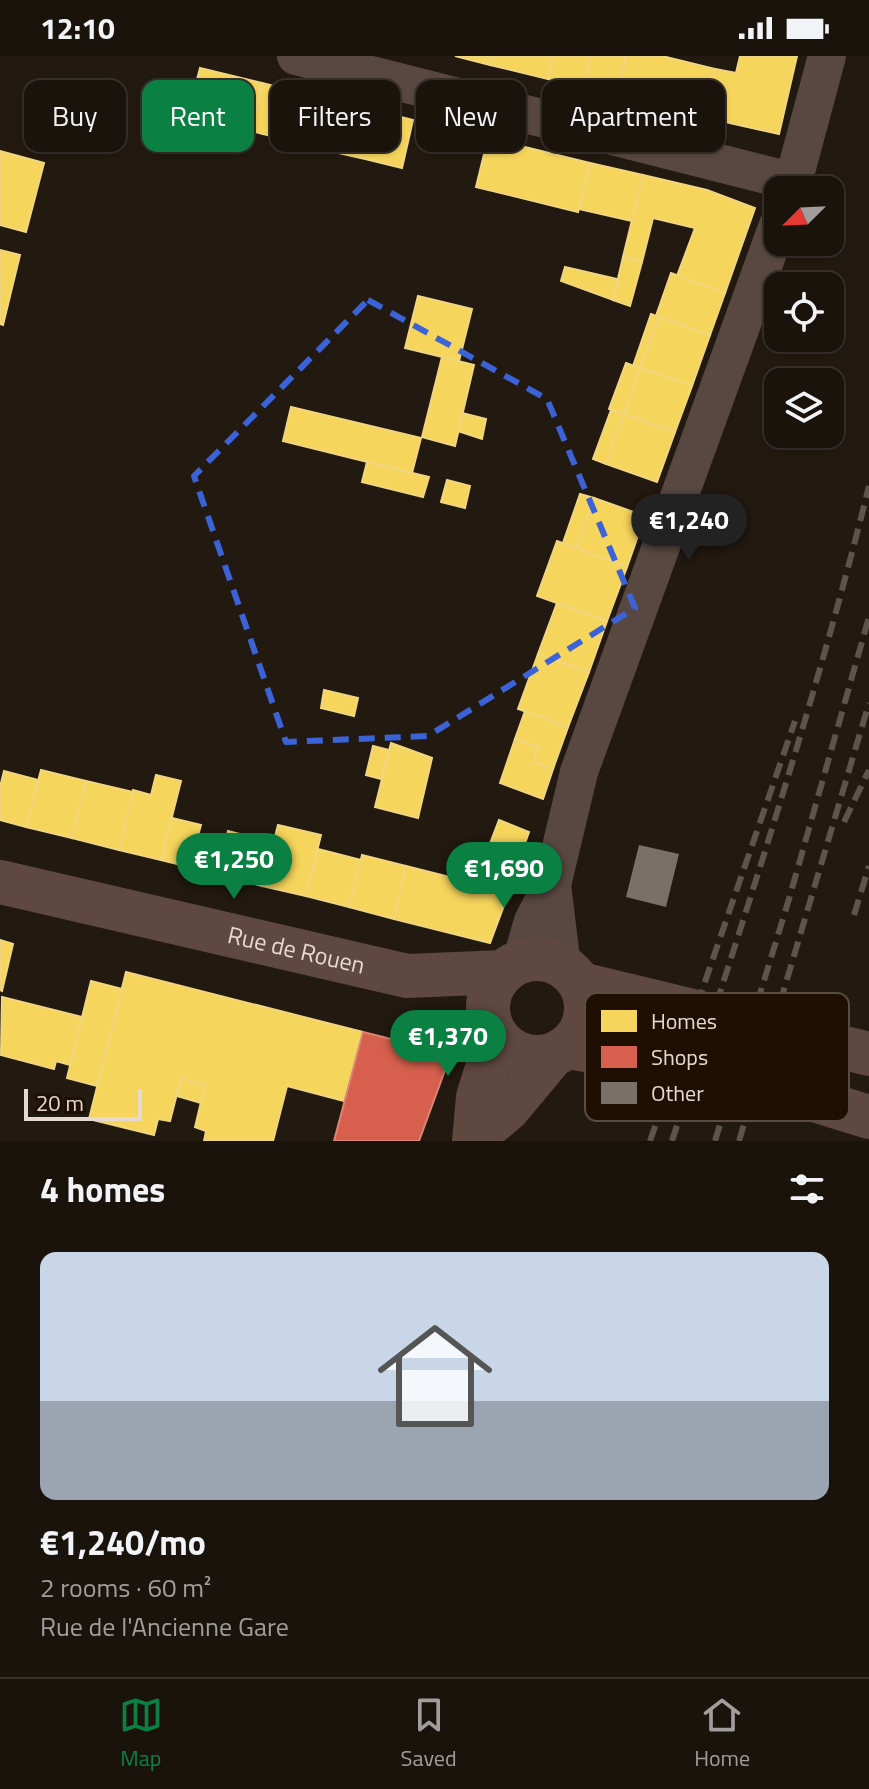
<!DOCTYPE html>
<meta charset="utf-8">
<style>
:root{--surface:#1a130c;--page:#27201a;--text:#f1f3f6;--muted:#9f9e9d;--line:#38322d;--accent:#0b8043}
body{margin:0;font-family:"Titillium Web",sans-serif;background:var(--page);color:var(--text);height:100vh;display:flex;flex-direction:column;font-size:30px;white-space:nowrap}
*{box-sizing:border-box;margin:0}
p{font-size:26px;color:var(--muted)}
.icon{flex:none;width:44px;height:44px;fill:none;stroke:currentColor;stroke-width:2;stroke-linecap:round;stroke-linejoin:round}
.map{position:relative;height:1085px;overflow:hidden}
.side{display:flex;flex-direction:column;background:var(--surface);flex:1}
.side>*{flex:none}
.top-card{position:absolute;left:24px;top:24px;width:822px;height:72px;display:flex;gap:16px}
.needle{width:52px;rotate:246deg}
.buttons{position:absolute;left:764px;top:120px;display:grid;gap:16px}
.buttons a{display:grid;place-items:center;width:80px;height:80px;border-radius:16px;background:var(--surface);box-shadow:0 2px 6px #0004,0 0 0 2px var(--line);font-size:40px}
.scale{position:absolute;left:24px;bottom:20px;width:118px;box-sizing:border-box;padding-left:8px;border:4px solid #e6dad0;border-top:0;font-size:22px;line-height:28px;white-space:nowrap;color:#e6dad0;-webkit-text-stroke:6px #1f0f02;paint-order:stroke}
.price{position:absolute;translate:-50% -68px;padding:0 18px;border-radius:28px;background:var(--accent);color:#fff;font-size:26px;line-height:52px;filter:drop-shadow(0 2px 4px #0008)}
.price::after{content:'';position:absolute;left:50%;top:48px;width:24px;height:18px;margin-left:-12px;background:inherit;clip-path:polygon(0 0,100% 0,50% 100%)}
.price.active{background:#222;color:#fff}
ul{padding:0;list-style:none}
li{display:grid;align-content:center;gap:16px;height:424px;padding:0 40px}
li+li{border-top:2px solid var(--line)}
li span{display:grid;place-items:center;height:248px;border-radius:16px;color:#555}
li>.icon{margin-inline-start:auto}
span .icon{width:144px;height:144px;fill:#fffc;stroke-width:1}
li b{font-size:34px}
h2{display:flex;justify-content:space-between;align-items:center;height:96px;padding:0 40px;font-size:34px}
.pill{padding:0 28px;border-radius:16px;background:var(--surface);box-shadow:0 2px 6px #0004,0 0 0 2px var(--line);font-size:28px;line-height:72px}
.pill.active{background:var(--accent);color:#fff}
.status{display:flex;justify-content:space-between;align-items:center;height:56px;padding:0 40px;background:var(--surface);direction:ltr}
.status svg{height:22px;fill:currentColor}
.dock{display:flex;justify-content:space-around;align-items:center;height:112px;border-top:2px solid var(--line);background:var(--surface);font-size:22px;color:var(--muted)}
.dock a{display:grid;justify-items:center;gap:4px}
.dock .active{color:var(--accent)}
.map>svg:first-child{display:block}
.homes{fill:#f6d55c;stroke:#f1d67f;stroke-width:2}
.shops{fill:#d6604d;stroke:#db8574;stroke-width:2}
.building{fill:#787069}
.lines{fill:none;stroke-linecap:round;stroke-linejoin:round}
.street{stroke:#594842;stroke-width:38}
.secondary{stroke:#5e4840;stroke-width:44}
.rail{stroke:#5f544d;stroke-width:6;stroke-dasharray:16 8;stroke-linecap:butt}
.secondary-bridge{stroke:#5e4840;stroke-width:44}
.marked{fill:none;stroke:#3b63d7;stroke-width:6;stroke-dasharray:16 10;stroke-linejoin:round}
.labels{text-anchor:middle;stroke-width:8;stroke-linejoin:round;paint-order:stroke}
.street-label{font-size:24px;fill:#e6dad0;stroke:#1f0f02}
.key{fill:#1f0f02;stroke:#5b4c40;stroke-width:2}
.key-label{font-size:22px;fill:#e6dad0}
</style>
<div class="status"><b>12:10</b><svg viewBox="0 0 49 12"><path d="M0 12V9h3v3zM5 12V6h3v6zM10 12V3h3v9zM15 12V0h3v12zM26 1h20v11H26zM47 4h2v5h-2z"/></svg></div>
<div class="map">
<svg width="869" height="1085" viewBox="0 0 869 1085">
<rect width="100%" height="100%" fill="#221910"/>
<!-- homes -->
<g class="homes">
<path d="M455,0H492L490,9Z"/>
<path d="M492,0H553L548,23L490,9Z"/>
<path d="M553,0H591L583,31L548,23Z"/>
<path d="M591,0H626L616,40L583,31Z"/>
<path d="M626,0H662L715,13L703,61L616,40Z"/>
<path d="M740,0H797L779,78L703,61L715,13L736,17Z"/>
<path d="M200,12L262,27L249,81L186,66Z"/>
<path d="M262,27L298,36L287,84L251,75Z"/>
<path d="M298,36L337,46L325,94L287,84Z"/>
<path d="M337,46L373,54L361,102L325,94Z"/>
<path d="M373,54L413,64L402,112L361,102Z"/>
<path d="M488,82L590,107L578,156L476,131Z"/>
<path d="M0,95L44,107L26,176L0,169Z"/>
<path d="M590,107L643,119L632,165L579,153Z"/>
<path d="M643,119L707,134L755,152L725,237L677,220L695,172L653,162L642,206L623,201Z"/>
<path d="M0,194L20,199L3,269L0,268Z"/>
<path d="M623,201L642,206L630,250L613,244Z"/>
<path d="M565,211L617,223L613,244L561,225Z"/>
<path d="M671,217L725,237L710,279L656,260Z"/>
<path d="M418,240L472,253L459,305L405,292Z"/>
<path d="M651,258L659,261L640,312L633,310Z"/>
<path d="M659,261L710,279L692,330L640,312Z"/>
<path d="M442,301L474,309L455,390L422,381Z"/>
<path d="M626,307L640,312L624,358L609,353Z"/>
<path d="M640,312L692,330L675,376L624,358Z"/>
<path d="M291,351L421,382L412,417L283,385Z"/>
<path d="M611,354L624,358L606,408L593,403Z"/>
<path d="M462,357L486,363L482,383L458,375Z"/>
<path d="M624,358L675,376L657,426L606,408Z"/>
<path d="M367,406L429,421L423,441L362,426Z"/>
<path d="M447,424L470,430L465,452L441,446Z"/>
<path d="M580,438L594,442L576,492L563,487Z"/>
<path d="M594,442L645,460L627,511L576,492Z"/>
<path d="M557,485L627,511L607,565L537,540Z"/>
<path d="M557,547L607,565L589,616L538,598Z"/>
<path d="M538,598L589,616L568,671L518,653Z"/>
<path d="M324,634L358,642L354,660L321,652Z"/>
<path d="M525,655L568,671L553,713L534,706L538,691L515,683Z"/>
<path d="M515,683L538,691L534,706L553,713L543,743L500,727Z"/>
<path d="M391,687L432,702L418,762L375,751Z"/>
<path d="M373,690L389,694L381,723L366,719Z"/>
<path d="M41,714L86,725L72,782L26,771Z"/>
<path d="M4,715L38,724L26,771L0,764V731Z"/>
<path d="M156,719L181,725L161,804L119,794L133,734L151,739Z"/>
<path d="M86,725L133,736L119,794L72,782Z"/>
<path d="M172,762L201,769L189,811L161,804Z"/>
<path d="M499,764L529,776L512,823L481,811Z"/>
<path d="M278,769L321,779L306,840L262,830Z"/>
<path d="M228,775L274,787L262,830L217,818Z"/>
<path d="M318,793L361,804L349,851L306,840Z"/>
<path d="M362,799L406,810L394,863L349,851Z"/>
<path d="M406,810L509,836L490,887L394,863Z"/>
<path d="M0,884L13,888L2,935L0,934Z"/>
<path d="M126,916L363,976L344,1045L287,1030L273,1085H204L206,1075L195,1071L205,1029L181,1022L170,1065L158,1063L154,1079L89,1063Z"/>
<path d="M91,925L122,933L97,1030L67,1022Z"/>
<path d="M2,941L82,961L70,1009L56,1005L54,1013L1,999Z"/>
<path d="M181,1022L205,1029L201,1047L177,1040Z"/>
</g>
<!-- shops -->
<path class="shops" d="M363,976L451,998L419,1085H334Z"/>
<!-- building -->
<path class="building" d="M639,789L679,798L666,851L626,841Z"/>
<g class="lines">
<!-- street -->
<g class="street">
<path d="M296,0L794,126"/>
<path d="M791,134L827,0"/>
<path d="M552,829L562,910"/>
<path d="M521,906L533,865L552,829L579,716L778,169"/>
</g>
<!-- secondary -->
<g class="secondary">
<path id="s1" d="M0,826L407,920L504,916"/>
<circle cx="537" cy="952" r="49"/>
<path d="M580,928L655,946"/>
<path d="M828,988L869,998"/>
<path d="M567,991L643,1003"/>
<path d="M814,1044L869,1061"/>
<path d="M477,1079L508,1053L553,999"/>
<path d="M474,1085L478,1041L497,980"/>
</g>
<!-- rail -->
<g class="rail">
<path d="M844,766L869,714"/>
<path d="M854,859L869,810"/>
<path d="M650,1085L795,665"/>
<path d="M672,1085C742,868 814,652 869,430"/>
<path d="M715,1085L789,843L869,561"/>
<path d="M739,1085L869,647"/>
</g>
<!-- secondary-bridge -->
<g class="secondary-bridge">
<path d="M655,946L828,988"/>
<path d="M643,1003L814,1044"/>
</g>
</g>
<!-- marked area -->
<path class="marked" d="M368,244L547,343L635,552L428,680L286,686L194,420Z"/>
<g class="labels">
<!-- street labels -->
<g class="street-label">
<text dy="8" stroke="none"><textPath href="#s1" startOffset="304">Rue de Rouen</textPath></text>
</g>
</g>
<!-- legend -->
<rect x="585" y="937" width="264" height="128" rx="12" class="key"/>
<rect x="601" y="954" width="36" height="22" fill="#f6d55c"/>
<rect x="601" y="990" width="36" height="22" fill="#d6604d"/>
<rect x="601" y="1026" width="36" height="22" fill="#787069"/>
<g class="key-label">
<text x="651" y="973">Homes</text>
<text x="651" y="1009">Shops</text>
<text x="651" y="1045">Other</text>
</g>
</svg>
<div class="buttons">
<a><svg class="needle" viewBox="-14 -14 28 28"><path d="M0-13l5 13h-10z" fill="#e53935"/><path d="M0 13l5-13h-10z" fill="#9f9e9d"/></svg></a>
<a><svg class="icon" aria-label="locate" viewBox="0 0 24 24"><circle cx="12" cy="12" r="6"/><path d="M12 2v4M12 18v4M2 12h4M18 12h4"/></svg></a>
<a><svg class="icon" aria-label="layers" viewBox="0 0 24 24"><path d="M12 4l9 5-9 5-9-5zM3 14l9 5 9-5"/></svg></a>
</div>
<div class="scale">20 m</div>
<b class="price active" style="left:689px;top:506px">€1,240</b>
<b class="price" style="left:234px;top:845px">€1,250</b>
<b class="price" style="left:504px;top:854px">€1,690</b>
<b class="price" style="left:448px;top:1022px">€1,370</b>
<div class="top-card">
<a class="pill">Buy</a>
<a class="pill active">Rent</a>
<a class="pill">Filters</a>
<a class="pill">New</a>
<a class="pill">Apartment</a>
</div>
</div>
<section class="side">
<h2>4 homes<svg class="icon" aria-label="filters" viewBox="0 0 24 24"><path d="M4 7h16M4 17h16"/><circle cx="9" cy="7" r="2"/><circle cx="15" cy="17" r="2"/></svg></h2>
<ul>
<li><span style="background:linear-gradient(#c9d6e8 60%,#9aa5b1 0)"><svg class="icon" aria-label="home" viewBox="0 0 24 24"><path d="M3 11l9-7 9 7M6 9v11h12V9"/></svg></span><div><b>€1,240/mo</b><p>2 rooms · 60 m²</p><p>Rue de l'Ancienne Gare</p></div></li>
</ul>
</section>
<nav class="dock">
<a class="active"><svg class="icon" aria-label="map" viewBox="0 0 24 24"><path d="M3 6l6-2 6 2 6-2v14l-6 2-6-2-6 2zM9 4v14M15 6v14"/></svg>Map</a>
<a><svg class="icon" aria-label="saved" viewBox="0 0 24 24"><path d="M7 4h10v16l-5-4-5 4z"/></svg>Saved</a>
<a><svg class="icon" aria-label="home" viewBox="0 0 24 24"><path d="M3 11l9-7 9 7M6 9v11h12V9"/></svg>Home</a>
</nav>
